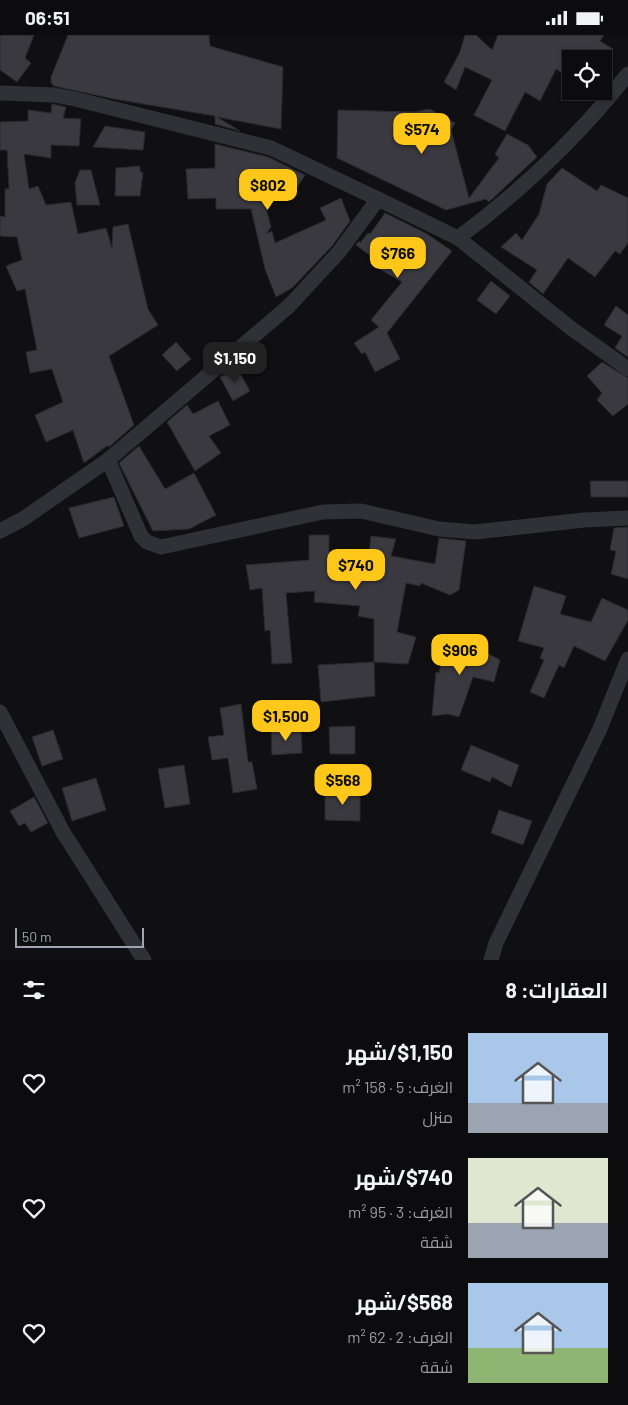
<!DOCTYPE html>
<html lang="ar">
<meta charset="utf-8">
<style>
:root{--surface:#0c0b0d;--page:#151416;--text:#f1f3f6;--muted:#9a9b9d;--line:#2c2b2e;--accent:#ffc719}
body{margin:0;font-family:Barlow,Cairo,sans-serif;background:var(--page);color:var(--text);direction:rtl;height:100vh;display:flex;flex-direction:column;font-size:19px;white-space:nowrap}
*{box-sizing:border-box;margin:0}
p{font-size:16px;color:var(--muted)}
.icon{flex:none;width:28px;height:28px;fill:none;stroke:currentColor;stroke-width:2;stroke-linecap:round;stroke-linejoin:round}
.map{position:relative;height:925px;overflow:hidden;direction:ltr}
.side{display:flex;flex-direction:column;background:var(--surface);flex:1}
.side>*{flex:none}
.buttons{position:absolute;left:562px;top:15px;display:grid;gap:10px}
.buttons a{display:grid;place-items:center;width:50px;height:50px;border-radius:0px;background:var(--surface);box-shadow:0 1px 4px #0004,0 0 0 1px var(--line);font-size:25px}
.scale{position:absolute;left:15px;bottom:12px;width:129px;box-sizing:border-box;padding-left:5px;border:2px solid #9fa4b3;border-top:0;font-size:14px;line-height:18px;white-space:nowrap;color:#9fa4b3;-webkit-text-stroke:4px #0b0a0c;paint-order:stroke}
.price{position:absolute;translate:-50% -42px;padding:0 11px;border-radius:10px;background:var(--accent);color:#111;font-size:16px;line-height:32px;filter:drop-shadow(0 1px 2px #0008)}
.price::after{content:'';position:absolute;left:50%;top:30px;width:15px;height:11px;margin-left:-8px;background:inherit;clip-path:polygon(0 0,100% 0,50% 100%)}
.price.current{background:#222;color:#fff}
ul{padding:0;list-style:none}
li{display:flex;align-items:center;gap:15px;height:125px;padding:0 20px}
li span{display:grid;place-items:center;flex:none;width:140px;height:100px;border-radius:0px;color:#555}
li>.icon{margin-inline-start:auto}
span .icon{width:60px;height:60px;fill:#fffc;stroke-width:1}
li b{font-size:21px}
h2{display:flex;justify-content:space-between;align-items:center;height:60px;padding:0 20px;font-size:21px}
.status{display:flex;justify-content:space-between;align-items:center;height:35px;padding:0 25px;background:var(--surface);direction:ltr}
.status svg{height:14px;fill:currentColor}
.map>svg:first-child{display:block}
.building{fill:#39393f;stroke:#2a292d}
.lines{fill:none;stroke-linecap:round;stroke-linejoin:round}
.minor{stroke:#303136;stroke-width:15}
</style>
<div class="status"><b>06:51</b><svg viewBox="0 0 49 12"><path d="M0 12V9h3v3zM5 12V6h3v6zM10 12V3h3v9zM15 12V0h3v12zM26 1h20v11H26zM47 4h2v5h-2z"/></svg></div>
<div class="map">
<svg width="628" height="925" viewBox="0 0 628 925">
<rect width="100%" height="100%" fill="#100f11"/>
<!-- building -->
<g class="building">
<path d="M0,0H34L25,23L31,28L17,47L0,35Z"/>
<path d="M68,0H209L210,11L283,32L281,94L217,82L240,96L215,89V81L114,64L54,51L51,48V42Z"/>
<path d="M465,0H476L492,15L498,0H604L600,6L613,14L606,24H571V44L556,34L540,66L525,57L505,96L474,80L492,45L465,32L456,55L444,47L460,17Z"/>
<path d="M52,69L66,72L63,83L81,84L79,111L51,110V123L24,119L29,154L38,151L46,170L71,167L78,199L106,193L112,213L113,192L128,189L148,274L158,290L109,321L134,390L109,412L108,410L84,428L73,395L46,407L35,380L63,367L52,334L30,338L26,317L37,315L25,254L17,256L6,231L22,225L17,202L0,201V181L5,182V154H9L7,115H0V87L28,86V75L51,78Z"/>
<path d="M430,74L455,88L451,95L469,163L499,123L495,119L507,99L528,110L537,122L489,167L486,164L446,175L337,123L338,75L413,77Z"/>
<path d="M105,91L145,97L143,115L93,112Z"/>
<path d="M215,109L268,122L305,140L290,163H284L258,143L271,192L266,199L272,196L275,208L326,185L320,173L341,163L350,186L332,211L292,253L276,262L265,234L251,174H216V163L188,164L186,134L215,133Z"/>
<path d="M140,131V137H143L140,161H115L116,133Z"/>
<path d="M562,133L597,156L601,150L628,163V208L620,219L615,216L595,242L568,223L543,259L529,247L537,235L501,212L516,198L522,205L539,179L547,149Z"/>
<path d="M80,135H91L100,170H77L75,148Z"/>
<path d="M385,178L427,199L452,216L387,298L400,324L375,337L365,317L362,319L354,308L379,292L371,285L402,247L373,230L376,225L356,210L359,206L360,208L368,198L370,199Z"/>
<path d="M491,246L510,261L496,279L477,265Z"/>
<path d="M616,271L628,280V322L615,313L622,301L604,290Z"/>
<path d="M176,307L191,324L177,336L162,320Z"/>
<path d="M602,327L628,343V369L613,381L597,365L602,358L587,341Z"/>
<path d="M237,333L250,356L233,366L220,342Z"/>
<path d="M218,366L230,390L209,401L221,418L195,436L167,387L187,370L193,379Z"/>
<path d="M139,411L165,454L194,438L216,480L189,494L153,496L119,428Z"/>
<path d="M590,446H628V462H591Z"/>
<path d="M114,462L124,491L79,503L69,473Z"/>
<path d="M628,492V544L611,539L616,516L610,515L614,493Z"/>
<path d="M309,500H329V543L366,546L371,501L396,504L391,521L435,529L439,503L466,506L459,555L450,560L421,548L420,551L406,548L397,597L416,602L408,629L374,627V584L358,581L360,571L314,567L315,556L286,558L292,628L272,629L270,595L265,596L262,553L250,555L246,530L309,525Z"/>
<path d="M534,551L566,561L560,579L591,587L602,563L628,575V585L605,626L574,611L564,633L559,630L544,663L530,657L544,625L540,623L544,613L518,606Z"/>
<path d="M446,604L458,607L460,604L500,625L494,647L473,642L459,682L448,679L432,681L436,637L439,638Z"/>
<path d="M374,627L375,661L321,667L318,630Z"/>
<path d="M241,669L248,727H252L257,754L233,758L228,723L212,725L208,702L224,700L220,673Z"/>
<path d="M355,691V719H330L329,692Z"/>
<path d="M53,695L63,724L42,731L32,702Z"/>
<path d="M301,695L302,718L272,720L271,696Z"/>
<path d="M471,710L519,730L511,752L492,742L490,747L461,735Z"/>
<path d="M184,730L190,769L165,773L158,734Z"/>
<path d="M96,743L106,775L72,786L62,753Z"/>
<path d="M325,756H360V786L325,785Z"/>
<path d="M34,762L48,788L31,797L25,788L19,791L10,776Z"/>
<path d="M499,775L532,786L523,810L491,798Z"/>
</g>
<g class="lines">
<!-- minor -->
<g class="minor">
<path d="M0,58L54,60L75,64L271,113L378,164L339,217L289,271L108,425L23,484L0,496"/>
<path d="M378,164L458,203C521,156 579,101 628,39"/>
<path d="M458,203L572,294L628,334"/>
<path d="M108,425L141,501L147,507L161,512L323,477L361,476L439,494L475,497L584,485L628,483"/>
<path d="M0,677L63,797L144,925"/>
<path d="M491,925L496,908L599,696L628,624"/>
</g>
</g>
</svg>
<div class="buttons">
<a><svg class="icon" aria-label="locate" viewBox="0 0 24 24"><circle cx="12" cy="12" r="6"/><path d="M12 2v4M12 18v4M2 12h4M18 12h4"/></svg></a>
</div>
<div class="scale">50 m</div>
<b class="price" style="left:422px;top:120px">$574</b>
<b class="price" style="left:268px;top:176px">$802</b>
<b class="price" style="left:398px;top:244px">$766</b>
<b class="price current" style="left:235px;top:349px">$1,150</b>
<b class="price" style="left:356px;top:556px">$740</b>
<b class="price" style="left:460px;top:641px">$906</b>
<b class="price" style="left:286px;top:707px">$1,500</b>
<b class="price" style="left:343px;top:771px">$568</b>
</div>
<section class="side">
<h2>العقارات: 8<svg class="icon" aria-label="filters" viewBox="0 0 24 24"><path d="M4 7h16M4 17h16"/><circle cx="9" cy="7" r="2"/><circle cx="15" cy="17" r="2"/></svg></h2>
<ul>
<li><span style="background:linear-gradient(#a9c7e8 70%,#9aa5b1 0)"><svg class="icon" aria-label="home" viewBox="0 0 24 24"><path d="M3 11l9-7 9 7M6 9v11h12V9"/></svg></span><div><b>$1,150/شهر</b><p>الغرف: 5 · 158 m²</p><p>منزل</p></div><svg class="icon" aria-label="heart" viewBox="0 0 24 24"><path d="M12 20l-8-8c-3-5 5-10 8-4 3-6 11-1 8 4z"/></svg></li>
<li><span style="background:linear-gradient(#dfe7d0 65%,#9aa5b1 0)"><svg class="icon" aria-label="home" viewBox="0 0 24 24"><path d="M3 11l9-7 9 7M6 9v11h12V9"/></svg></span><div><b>$740/شهر</b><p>الغرف: 3 · 95 m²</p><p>شقة</p></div><svg class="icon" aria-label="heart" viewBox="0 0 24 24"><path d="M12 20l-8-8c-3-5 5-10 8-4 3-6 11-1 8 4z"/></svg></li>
<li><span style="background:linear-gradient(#a9c7e8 65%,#8fb573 0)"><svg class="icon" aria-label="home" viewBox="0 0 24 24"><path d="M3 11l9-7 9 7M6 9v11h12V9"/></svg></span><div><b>$568/شهر</b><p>الغرف: 2 · 62 m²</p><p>شقة</p></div><svg class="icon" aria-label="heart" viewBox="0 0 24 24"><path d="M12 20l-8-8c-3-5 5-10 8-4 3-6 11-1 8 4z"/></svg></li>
</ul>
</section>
